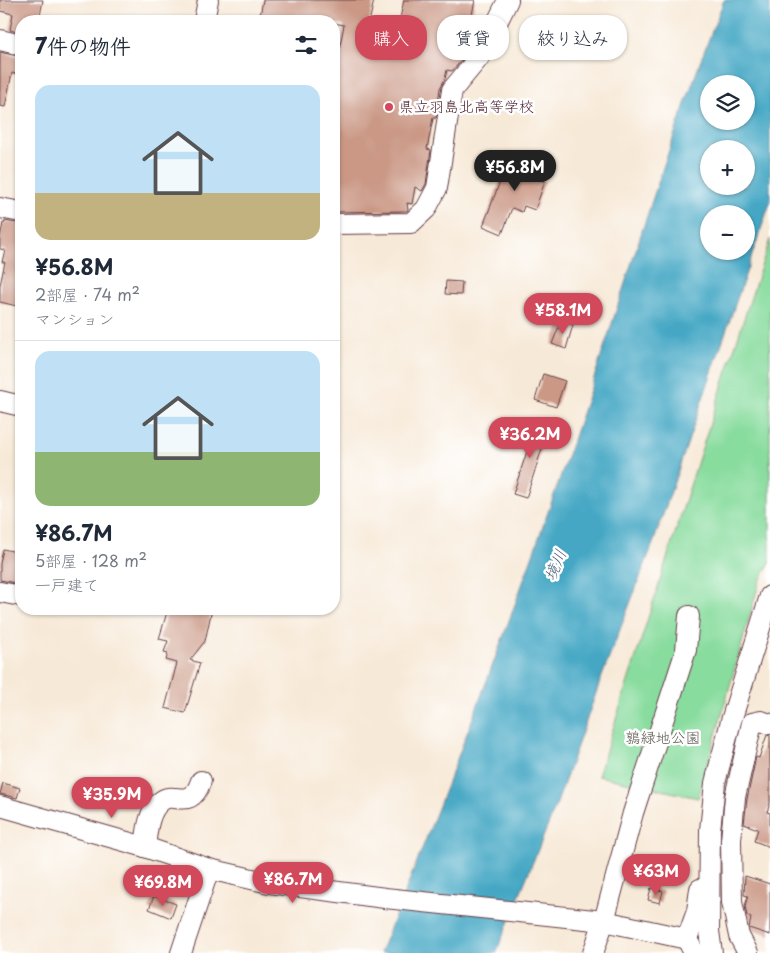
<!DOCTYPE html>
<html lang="ja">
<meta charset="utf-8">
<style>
:root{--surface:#fff;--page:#f2f2f3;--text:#1f2937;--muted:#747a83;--line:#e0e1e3;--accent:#d1495b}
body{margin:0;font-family:"Playpen Sans","Klee One",sans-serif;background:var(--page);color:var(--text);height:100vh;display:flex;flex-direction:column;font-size:19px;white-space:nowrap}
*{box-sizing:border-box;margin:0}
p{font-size:16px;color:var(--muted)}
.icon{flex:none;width:28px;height:28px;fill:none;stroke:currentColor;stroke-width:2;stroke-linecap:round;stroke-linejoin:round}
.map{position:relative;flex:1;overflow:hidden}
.drawer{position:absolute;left:15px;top:15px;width:325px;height:600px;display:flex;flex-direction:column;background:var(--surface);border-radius:20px;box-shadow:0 1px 4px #0004}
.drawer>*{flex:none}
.hud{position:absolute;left:355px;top:15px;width:340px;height:45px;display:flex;gap:10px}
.buttons{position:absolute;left:700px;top:75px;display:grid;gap:10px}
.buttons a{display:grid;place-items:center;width:55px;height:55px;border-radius:50%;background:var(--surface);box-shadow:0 1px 4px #0004;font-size:25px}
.price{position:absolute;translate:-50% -42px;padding:0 11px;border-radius:18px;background:var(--accent);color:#fff;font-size:16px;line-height:32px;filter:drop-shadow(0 1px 2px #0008)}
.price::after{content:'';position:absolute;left:50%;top:30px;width:15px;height:11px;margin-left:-8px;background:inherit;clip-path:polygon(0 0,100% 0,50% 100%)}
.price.current{background:#222;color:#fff}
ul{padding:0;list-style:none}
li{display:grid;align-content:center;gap:10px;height:265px;padding:0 20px}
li+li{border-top:1px solid var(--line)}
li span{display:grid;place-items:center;height:155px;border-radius:15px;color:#555}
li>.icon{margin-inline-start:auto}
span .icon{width:90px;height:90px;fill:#fffc;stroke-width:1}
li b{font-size:21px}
h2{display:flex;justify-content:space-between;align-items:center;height:60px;padding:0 20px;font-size:21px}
.tag{padding:0 18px;border-radius:20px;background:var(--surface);box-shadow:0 1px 4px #0004;font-size:18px;line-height:45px}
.tag.current{background:var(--accent);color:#fff}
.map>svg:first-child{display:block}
.green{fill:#88dc9e;stroke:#697e64}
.water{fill:#44a7c4;stroke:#476378;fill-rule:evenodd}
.building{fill:#ca9885}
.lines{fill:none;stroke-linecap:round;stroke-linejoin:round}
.minor-casing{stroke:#643d45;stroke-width:22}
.minor{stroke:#fff;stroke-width:20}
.poi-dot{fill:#d1495b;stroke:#fff;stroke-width:2}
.labels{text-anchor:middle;stroke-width:5;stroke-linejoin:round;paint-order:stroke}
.poi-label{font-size:15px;fill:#4a1f2b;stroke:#fff;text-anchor:start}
.park-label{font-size:15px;fill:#5d584e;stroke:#fff}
.water-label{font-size:16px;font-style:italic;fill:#475c70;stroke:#fff}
</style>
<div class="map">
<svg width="770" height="953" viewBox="0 0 770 953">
<rect width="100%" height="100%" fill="#fff"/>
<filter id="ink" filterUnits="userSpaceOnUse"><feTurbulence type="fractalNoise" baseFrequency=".02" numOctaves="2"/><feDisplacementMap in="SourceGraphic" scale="10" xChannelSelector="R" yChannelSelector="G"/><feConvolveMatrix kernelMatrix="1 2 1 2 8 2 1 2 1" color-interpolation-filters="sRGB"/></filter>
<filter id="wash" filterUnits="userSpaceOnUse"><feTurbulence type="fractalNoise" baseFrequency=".0096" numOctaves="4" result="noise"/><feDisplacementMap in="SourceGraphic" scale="20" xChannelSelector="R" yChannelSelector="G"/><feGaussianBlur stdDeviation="1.12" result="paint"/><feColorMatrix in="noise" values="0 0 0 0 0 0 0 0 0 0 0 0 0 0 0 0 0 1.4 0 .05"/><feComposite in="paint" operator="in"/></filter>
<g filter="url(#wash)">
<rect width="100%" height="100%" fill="#f7e9d7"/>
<!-- green -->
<path class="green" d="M770,239V562L759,583L698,798L598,776L703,445Z"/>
<!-- water -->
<path class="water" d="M724,0H770V203L654,541L601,679L557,803L496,953H380C449,785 513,615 572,443C623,296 666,145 724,0ZM709,84H746V121H709ZM709,149H746V186H709ZM709,214H746V251H709Z"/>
<g id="blocks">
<!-- building -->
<g class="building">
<path d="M0,0H43L39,21H21V33L10,30L13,14L0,11Z"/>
<path d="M263,0H374L364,46L393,51L404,0H475L463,59L452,71L447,70L445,79L440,88L436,118H433L427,149L431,150L426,184L422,191L415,187L412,204L407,203L408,210L406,211L334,212V77L344,25L334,23V21H295L284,19L283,21H259Z"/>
<path d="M0,52L21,57V75L12,73L5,107L0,106Z"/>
<path d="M520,154L536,159L533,168L538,170L535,177L545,181L535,210L524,206L522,212L512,208L502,234L483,226L509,158L517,161Z"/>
<path d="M5,221L21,224V307L0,302V285L5,262H2L5,250L0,249V238L3,223H5Z"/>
<path d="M446,281L462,282L461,295L445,294Z"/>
<path d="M561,321L573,325L566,349L552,344Z"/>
<path d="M543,374L565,381L556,407L535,400Z"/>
<path d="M526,424L548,430L526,498L513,494L531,439L522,437Z"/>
<path d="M3,549L21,553V584L0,580V564Z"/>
<path d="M168,609H212L205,641L190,660L200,663L185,713L165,708L177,663L166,660L168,653L164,652L168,641L159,639Z"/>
<path d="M767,735L770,736V803L767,812L770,813V847L754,841L758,829L744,824L747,799L756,757L759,758Z"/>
<path d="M3,783L20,788L17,798L0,794Z"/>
<path d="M745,876L770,884V935L749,928L751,918L747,916L745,906L748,896L744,895Z"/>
<path d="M651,888L663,891L660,903L648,900Z"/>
<path d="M154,896L176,904L171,918L149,909Z"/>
</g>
</g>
</g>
<g filter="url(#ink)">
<use href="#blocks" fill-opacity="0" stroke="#643d45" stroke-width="1"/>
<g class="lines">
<!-- minor casing -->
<g class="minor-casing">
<g id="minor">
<path d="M204,21L208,0"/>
<path d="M0,40L21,45"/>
<path d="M0,208L21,212"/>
<path d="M334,224L411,223L426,209L437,188L452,90L481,55L508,0"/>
<path d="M0,401L21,406"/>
<path d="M0,592L21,596"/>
<path d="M0,806L145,847L209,869L269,883L385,898L604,921L687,939"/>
<path d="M145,847C147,832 148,812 160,802C174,789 190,813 201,781"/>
<path d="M181,953L209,869"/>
<path d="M593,953L604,921L633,813L686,650L689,616"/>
<path d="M694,953L687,939L697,911L700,889"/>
<path d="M712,953L709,931L710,830L715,783L731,721L770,596"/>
<path d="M748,953L739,936L732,902L731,840L735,797L752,723L761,721L770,724"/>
</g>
</g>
<!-- minor -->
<use href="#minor" class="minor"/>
</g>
</g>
<!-- markers -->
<circle class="poi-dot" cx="389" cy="107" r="5"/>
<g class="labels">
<!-- poi labels -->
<g class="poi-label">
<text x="399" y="112">県立羽島北高等学校</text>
</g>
<!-- park labels -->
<g class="park-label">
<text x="663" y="743">鶉緑地公園</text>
</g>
<!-- water labels -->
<g class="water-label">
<text transform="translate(555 565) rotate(-67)" y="6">境川</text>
</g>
</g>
</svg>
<div class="buttons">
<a><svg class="icon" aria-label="layers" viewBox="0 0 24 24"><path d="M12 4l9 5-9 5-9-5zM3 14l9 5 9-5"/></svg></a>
<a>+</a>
<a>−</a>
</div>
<b class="price current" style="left:515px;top:192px">¥56.8M</b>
<b class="price" style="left:563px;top:335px">¥58.1M</b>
<b class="price" style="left:530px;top:459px">¥36.2M</b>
<b class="price" style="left:112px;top:819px">¥35.9M</b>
<b class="price" style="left:656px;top:896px">¥63M</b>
<b class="price" style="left:293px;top:904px">¥86.7M</b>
<b class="price" style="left:163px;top:907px">¥69.8M</b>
<div class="hud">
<a class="tag current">購入</a>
<a class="tag">賃貸</a>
<a class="tag">絞り込み</a>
</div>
<section class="drawer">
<h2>7件の物件<svg class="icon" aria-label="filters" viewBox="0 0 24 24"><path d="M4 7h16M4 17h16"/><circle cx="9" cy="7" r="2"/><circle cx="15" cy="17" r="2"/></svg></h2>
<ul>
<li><span style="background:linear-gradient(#bfe0f5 70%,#c2b280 0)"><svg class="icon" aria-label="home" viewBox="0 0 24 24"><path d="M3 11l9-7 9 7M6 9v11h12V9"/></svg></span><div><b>¥56.8M</b><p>2部屋 · 74 m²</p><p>マンション</p></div></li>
<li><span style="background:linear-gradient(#bfe0f5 65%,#8fb573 0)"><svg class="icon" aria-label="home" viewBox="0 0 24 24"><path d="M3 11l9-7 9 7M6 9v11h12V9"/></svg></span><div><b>¥86.7M</b><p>5部屋 · 128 m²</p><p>一戸建て</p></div></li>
</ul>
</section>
</div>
